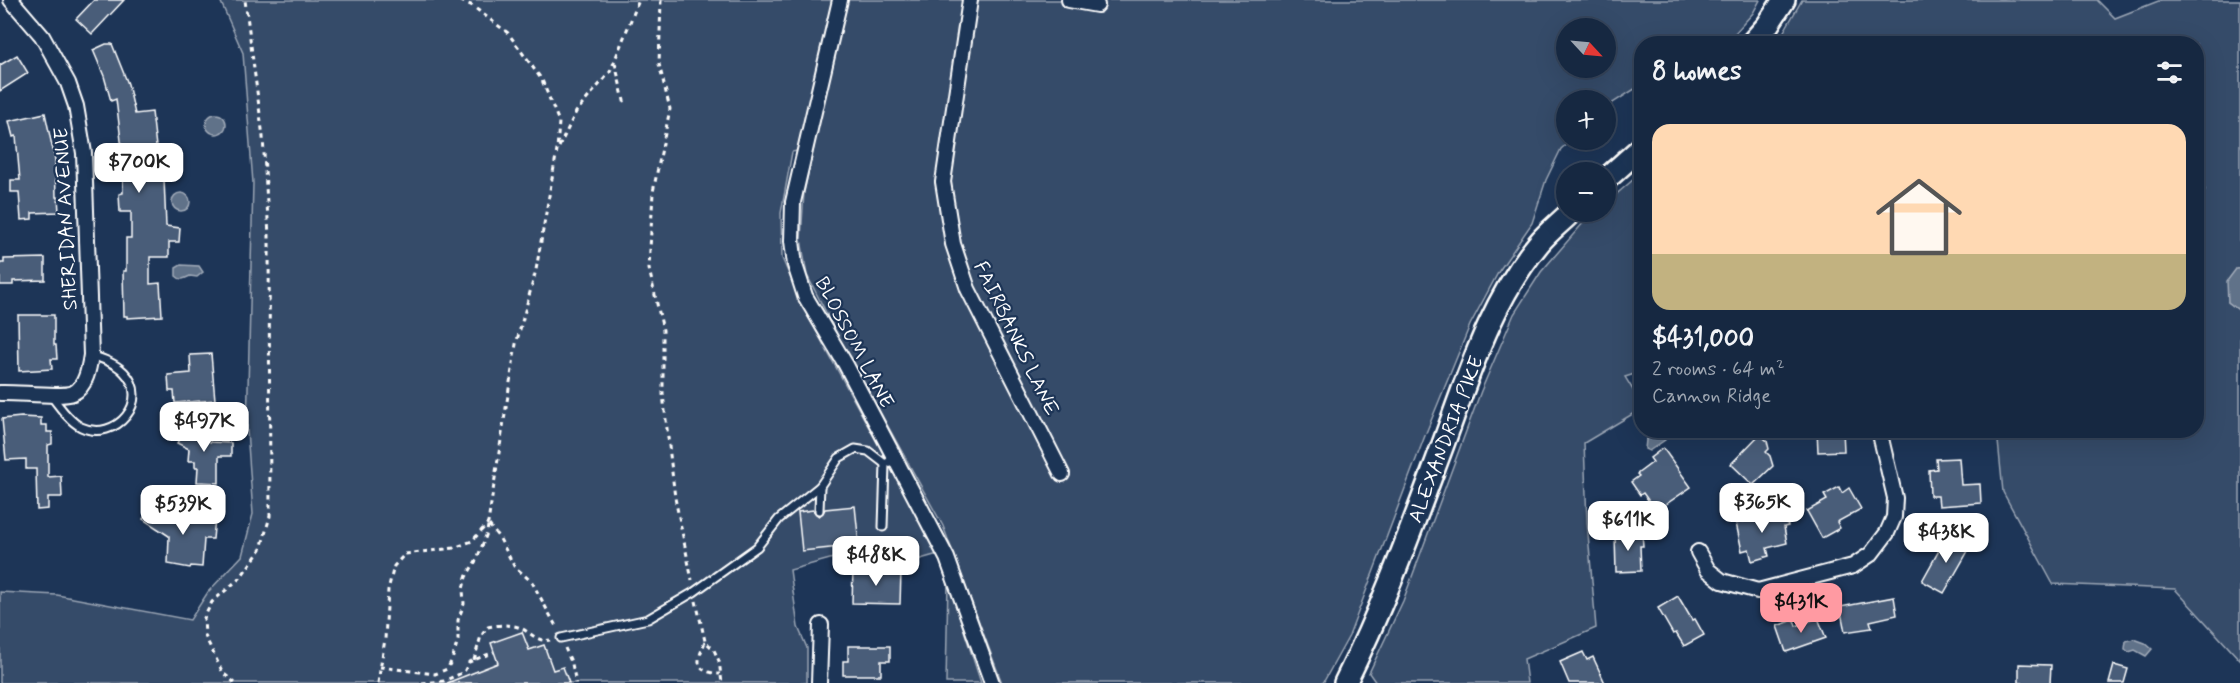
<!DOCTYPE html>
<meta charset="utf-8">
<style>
:root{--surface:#162841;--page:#1f3048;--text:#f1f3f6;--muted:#9ea6b1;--line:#35445a;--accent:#ff9aa2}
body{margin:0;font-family:Mynerve,sans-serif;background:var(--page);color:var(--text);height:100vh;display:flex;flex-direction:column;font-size:22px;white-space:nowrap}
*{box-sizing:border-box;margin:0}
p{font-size:20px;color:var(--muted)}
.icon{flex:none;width:33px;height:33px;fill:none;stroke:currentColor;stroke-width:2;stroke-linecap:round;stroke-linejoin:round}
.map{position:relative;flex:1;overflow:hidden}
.panel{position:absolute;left:1634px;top:36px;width:570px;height:402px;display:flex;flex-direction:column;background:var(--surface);border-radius:24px;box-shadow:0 6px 24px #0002,0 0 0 2px var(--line)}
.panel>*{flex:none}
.needle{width:39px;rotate:116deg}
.controls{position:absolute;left:1556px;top:18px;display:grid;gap:12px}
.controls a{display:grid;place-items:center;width:60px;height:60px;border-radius:50%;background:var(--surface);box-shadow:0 6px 24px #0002,0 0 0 2px var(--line);font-size:30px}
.price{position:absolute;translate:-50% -51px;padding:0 14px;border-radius:12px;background:#fff;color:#222;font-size:20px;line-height:39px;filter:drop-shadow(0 2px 3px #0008)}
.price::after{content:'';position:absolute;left:50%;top:36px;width:18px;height:14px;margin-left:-9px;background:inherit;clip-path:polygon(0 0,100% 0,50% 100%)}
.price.on{background:var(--accent);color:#111}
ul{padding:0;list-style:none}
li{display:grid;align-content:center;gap:12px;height:318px;padding:0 18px}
li span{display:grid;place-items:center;height:186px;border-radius:18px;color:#555}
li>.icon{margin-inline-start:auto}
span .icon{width:108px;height:108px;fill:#fffc;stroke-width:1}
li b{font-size:26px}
h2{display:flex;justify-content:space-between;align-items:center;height:72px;padding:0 18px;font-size:26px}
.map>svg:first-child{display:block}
.green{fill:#364b69;stroke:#9aa5b4;stroke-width:1.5;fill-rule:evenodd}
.water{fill:#617289;stroke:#a0aab8;stroke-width:1.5}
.building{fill:#4a5d79;stroke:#fff;stroke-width:1.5}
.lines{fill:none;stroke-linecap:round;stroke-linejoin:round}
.service-casing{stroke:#fff;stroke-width:11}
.minor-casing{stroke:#fff;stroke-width:18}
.primary-casing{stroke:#fff;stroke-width:26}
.path{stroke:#fff;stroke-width:3;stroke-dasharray:4.5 4.5;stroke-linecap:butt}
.service{stroke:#1d3557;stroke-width:7}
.minor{stroke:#1d3557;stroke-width:14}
.primary{stroke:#1d3557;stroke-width:21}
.labels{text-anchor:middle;stroke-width:4.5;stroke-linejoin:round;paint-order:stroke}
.street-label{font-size:20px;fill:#fff;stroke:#1d3557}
</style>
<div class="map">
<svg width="2240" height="683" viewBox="0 0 2240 683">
<rect width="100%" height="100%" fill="#1d3557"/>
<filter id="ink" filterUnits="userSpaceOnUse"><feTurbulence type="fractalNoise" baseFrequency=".0167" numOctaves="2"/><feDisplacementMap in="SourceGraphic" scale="12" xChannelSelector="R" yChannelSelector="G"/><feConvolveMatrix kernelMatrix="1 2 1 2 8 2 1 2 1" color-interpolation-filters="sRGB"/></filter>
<g filter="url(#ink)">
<!-- green -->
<g class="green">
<path d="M220,0H1760L1753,13L1726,43L1641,44V85L1605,108V100H1566V140H1571L1561,149L1546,180L1532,223L1499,271L1470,325L1426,433L1349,636L1323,683H1002L943,526L837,334L807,275L801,239L804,192L814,147L792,152L781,213L782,258L803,307L938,554L917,560L855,552L790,570L798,627L807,648V683H0V592L57,595L190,620L208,592L242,556L253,514L247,430L253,183L243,53ZM1566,28H1605V68H1566Z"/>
<path d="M1802,0H2097L2115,18L2161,0H2240V268L2236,269L2228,302L2240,311V660L2175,589L2053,584L2003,492L1997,431L2196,430V203L2205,190L2196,163V44H1819L1783,33Z"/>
<path d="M1641,173V372L1625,377L1641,403V409L1584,443L1587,522L1596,628L1524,659L1527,683H1376L1369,673L1403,601L1481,391L1514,314L1541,272L1584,222L1597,212H1605V204Z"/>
<path d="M948,581L981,683H946Z"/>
</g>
<!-- water -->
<g class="water">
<circle cx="216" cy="124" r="10"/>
<circle cx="181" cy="202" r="9"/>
<path d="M181,265L199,266L203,272L197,277L190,276C184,279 181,281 176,276V268Z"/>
<path d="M2240,268V311L2228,302L2227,281L2236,269Z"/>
<path d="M1657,432L1664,433L1665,440L1649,451L1645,449L1646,440Z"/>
<path d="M2134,639L2145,643L2152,649L2146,656L2135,650L2129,652L2125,649L2126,641Z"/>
</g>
<!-- building -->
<g class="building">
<path d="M94,0H124L92,34L76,19Z"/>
<path d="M106,44H112L128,84L135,114L152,112L157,155H163L166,226L180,228L179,242H169V257H150V284L160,283L162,316L127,318V316H124L123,271H126V238H131V212H120L119,194L123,193L122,149L116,99L111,101L104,76L93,50Z"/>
<path d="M17,55L28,73L0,91V65Z"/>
<path d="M45,113L55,160L56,197H58L59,212L32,213V219L21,220L19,192H11V180H20L16,136L13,137L9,121Z"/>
<path d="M45,258V280L13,281V285H0V263H4V259Z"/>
<path d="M18,315H54V345H56L57,359H51L52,369L19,371Z"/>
<path d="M211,354L215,400L175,403L174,391H169L168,375L191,373L190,355Z"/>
<path d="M21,417L41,418V425H47V432H52V444L48,445V477L61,476L62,497H48V509L37,510L36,469H26V459L6,460L2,419Z"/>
<path d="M188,423L205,431V438L210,439V442L231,443V456H219V483L197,482L198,467H195V461H188L189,449L177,443Z"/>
<path d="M1817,430H1843L1844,451L1818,452Z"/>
<path d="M1760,434L1767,441L1769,449L1766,452L1770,456L1773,466L1753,485L1731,464Z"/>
<path d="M1663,448L1691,487L1656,511L1643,493L1640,495L1631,482L1639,476L1637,474L1653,462L1650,458Z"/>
<path d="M1959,458L1961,485L1980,484L1981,503L1939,506L1938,496H1930L1929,470L1937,469L1936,459Z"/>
<path d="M1839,487L1842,493L1849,488L1861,509L1837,522L1840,528L1822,538L1807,511L1827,500L1824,495Z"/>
<path d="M153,503L176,517L193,520V515L215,517L213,539H204L202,567L191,566L190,568L168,564L169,536L143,519Z"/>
<path d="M855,506L859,545L802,551L798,512L813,510L816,514L819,516L823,513L825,509Z"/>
<path d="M1784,512L1788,526L1784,527L1787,543L1767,548L1769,556L1752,561L1749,549L1742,551L1736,523Z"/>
<path d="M1642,533L1643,546H1640L1641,571L1616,572L1615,535Z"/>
<path d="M1953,533L1965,540L1961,547L1968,551L1944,593L1922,581L1946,538L1949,539Z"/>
<path d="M853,569L901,571L900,604L852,603Z"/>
<path d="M1678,596L1692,620L1695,619L1704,635L1684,646L1676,633L1673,634L1658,608Z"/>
<path d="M1894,597L1897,615L1870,621L1872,628L1845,632L1840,607Z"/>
<path d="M1818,618L1826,638L1786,652L1777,626L1794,620L1796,626Z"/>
<path d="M522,632L529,650L544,645L553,670L563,667L569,683H447L498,663L491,643Z"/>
<path d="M848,646H890V661H881V675H843V661H848Z"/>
<path d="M1583,652L1587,660L1593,657L1605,683H1569L1560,662Z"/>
<path d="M2019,664L2051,665L2050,683H2019Z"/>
<path d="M2114,665L2128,669L2124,683H2109Z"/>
</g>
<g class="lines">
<!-- service casing -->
<g class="service-casing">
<g id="service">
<path d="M52,397C60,407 69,421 81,427C116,443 152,400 124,372C115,363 103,359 91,355"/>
<path d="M819,510L820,486L839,458L855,449L868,451L885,464L895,459"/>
<path d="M883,527L885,464"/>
<path d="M561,638L648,619L694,592L757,547L779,519L820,486"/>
</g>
</g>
<!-- minor casing -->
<g class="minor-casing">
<g id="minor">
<path d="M840,0L793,202L792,241L795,265L805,296L846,365L947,558L992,683"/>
<path d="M970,0L943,182L953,244L968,289L1062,474"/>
<path d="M1069,0L1097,5"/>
<path d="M0,393C16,392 62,398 73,393C86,387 89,368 91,355L84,153L76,106L68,83L42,36L11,0"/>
<path d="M1698,552L1708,570L1722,581L1758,591L1853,566L1871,554L1887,533L1894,517L1895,498L1879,430"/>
<path d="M819,683L821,625"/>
</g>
</g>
<!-- primary casing -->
<g class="primary-casing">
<g id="primary">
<path d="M1751,44L1767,26L1784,0"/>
<path d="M1605,180L1641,148"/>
<path d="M1345,683C1383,607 1412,527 1442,447C1468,377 1490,302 1539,243C1548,232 1561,222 1571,212"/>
</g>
</g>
<!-- path -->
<g class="path">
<path d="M661,0L659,64L670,109L653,192L649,269L663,330V394L675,498L692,580"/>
<path d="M615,63L625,105"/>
<path d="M559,147L576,112L610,72L639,0"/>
<path d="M489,525L500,539L514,566L532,582L557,628"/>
<path d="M696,601L705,641L714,650L719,661L722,683"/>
<path d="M705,642C696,663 694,671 720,674"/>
<path d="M565,648L572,664L576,683"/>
<path d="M474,660L481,636L488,627C498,625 508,624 518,627C530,631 537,643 550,640"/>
<path d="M380,667L435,674L447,669L452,660L458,640V620L464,604L463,589L466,577L477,559L487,533L488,525"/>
<path d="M235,683L223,673L205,636L204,618L212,602L240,578L261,549L270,516L269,236L263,137L245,0"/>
<path d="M378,683L385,639L388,590L394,566L405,554L454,548L472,541L488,523L516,344L536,270L557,150L559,122L542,80L508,33L471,5L458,0"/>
<path d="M422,683L444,681L464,672L469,662L494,652"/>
</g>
<!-- service -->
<use href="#service" class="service"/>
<!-- minor -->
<use href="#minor" class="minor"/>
<!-- primary -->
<use href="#primary" class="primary"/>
</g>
</g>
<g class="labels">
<!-- street labels -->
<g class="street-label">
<text transform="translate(65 219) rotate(-93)" y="7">SHERIDAN AVENUE</text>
<text transform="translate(1017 338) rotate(64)" y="7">FAIRBANKS LANE</text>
<text transform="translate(855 342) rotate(62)" y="7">BLOSSOM LANE</text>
<text transform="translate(1445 439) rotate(-69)" y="7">ALEXANDRIA PIKE</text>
</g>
</g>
</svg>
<div class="controls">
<a><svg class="needle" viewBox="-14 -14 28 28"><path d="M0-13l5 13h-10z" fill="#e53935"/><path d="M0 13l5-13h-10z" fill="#9ea6b1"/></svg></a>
<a>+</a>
<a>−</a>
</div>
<b class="price" style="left:139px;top:194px">$700K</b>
<b class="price" style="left:204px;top:453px">$497K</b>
<b class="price" style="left:1762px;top:534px">$365K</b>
<b class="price" style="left:183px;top:536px">$539K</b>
<b class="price" style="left:1628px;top:552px">$611K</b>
<b class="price" style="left:1946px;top:564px">$438K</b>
<b class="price" style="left:876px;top:587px">$488K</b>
<b class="price on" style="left:1801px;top:634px">$431K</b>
<section class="panel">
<h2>8 homes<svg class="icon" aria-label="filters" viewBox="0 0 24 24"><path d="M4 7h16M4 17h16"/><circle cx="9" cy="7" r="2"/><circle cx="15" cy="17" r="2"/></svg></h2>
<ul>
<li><span style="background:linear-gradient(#ffd9b3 70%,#c2b280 0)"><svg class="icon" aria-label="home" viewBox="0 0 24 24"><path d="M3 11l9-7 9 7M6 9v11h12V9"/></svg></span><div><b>$431,000</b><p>2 rooms · 64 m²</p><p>Cannon Ridge</p></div></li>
</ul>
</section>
</div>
